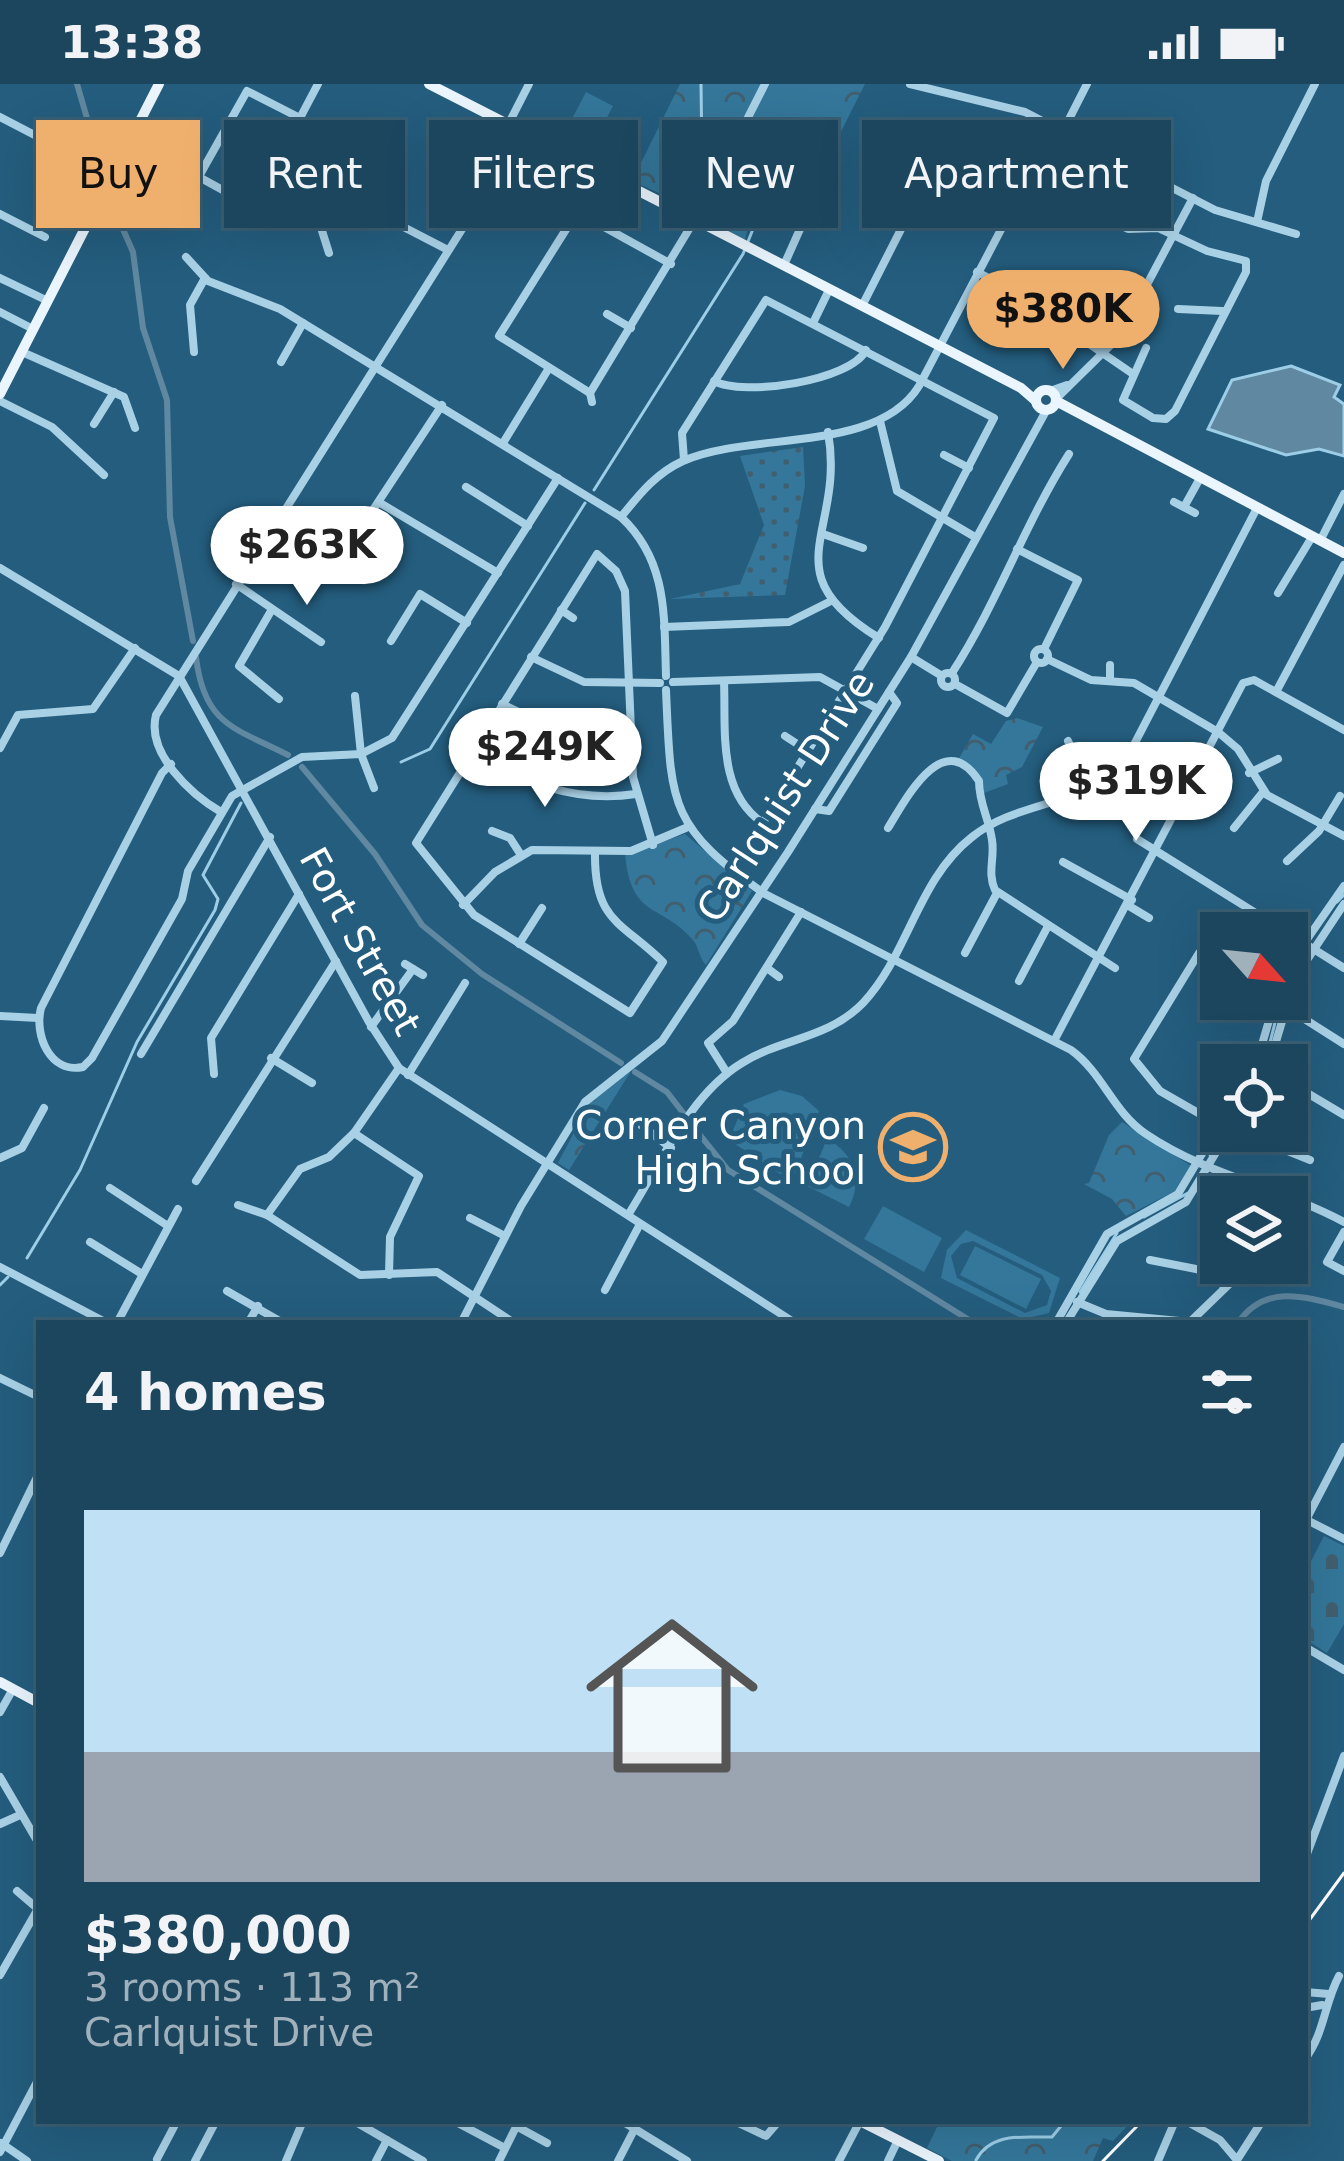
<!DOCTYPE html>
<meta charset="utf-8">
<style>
:root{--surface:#1b465e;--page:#285067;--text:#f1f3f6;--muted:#a0b1bc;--line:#395e73;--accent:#f0b06d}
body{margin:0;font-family:"DejaVu Sans",sans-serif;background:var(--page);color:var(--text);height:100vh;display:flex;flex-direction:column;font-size:45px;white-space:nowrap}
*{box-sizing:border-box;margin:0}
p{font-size:39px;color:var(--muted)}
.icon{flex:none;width:66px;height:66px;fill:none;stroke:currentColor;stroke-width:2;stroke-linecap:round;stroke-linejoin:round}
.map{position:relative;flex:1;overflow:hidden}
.side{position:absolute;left:36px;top:1236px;width:1272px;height:804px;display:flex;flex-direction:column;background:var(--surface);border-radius:0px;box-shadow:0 12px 48px #0002,0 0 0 3px var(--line)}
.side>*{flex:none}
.hud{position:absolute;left:36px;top:36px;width:1272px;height:108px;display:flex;gap:24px}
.needle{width:78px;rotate:117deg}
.fabs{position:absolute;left:1200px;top:828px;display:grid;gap:24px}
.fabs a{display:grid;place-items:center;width:108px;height:108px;border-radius:0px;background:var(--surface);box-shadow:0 12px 48px #0002,0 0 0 3px var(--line);font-size:60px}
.price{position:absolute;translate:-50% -102px;padding:0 27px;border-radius:42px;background:#fff;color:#222;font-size:39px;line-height:78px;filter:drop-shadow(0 3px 6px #0008)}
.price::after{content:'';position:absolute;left:50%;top:72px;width:36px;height:27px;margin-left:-18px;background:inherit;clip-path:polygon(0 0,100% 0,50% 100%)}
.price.current{background:var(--accent);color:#111}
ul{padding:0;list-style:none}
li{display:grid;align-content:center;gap:24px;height:636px;padding:0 48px}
li span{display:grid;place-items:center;height:372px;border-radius:0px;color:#555}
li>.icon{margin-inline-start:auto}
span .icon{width:216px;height:216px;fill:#fffc;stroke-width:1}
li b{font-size:51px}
h2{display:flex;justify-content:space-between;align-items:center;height:144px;padding:0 48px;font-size:51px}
.pill{padding:0 42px;border-radius:0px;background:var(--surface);box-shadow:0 12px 48px #0002,0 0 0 3px var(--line);font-size:42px;line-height:108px}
.pill.current{background:var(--accent);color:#111}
.status{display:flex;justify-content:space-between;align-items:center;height:84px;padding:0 60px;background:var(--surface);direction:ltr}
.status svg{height:33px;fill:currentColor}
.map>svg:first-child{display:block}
.grass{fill:url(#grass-dots)}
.cemetery{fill:url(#cemetery-stones)}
.park{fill:url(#park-crowns)}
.garden{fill:#34779a;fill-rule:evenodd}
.water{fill:#6088a0;stroke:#9dcee7;stroke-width:3}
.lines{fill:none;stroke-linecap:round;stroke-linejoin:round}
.stream{stroke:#9dcee7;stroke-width:3}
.canal{stroke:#6088a0;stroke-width:6}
.minor{stroke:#a9d1e6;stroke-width:8}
.major{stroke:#eaf5fd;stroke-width:10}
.tram{stroke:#fff;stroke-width:3}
.labels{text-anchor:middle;stroke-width:10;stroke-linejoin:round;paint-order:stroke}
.street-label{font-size:39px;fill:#fff;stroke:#245d7e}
.poi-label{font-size:39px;fill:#fff;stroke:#245d7e;text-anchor:end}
</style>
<div class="status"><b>13:38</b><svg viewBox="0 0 49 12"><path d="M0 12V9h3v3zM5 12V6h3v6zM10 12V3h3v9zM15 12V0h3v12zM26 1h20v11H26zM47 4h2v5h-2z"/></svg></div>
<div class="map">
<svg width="1344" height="2077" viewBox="0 0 1344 2077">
<defs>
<pattern id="grass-dots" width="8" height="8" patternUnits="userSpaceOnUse" patternTransform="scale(3)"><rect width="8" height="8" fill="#34779a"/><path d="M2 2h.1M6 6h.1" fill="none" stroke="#415f6f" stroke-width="1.8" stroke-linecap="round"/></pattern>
<pattern id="cemetery-stones" width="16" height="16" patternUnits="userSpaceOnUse" patternTransform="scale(3)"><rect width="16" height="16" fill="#34779a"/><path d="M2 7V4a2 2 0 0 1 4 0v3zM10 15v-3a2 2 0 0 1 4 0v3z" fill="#415f6f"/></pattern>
<pattern id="park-crowns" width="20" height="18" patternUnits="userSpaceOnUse" patternTransform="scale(3)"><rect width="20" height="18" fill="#34779a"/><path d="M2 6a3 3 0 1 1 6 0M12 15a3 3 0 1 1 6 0" fill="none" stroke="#415f6f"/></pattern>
</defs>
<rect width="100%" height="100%" fill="#245d7e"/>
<!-- grass -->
<path class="grass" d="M803,363L805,402L785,511L670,515L740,500L764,441L740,372Z"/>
<!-- cemetery -->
<path class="cemetery" d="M1324,1452L1344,1462V1540L1327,1569L1305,1555V1489Z"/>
<!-- park -->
<g class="park">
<path d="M680,0H762L705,106L677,117L632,97Z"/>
<path d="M769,0H865L817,95L793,83L782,105L754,115L745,157L707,134L704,124Z"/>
<path d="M1017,634L1043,643L1022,683L1006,691L1008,700L981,710L978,689L958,676L973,650L991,660L1006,637Z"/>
<path d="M685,750L752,807L706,881C699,874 699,863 693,856C660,818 632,836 625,771Z"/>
<path d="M631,987L569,1086L558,1079L589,1020Z"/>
<path d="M1122,1038L1193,1083L1181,1104L1126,1132L1112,1115L1084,1100L1089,1099L1109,1051Z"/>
<path d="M940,2037H1132L1113,2057L1103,2054L1093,2077H952L927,2064Z"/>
</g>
<!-- garden -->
<g class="garden">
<path d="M786,0H844C831,30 810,35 781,27Z"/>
<path d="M586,8L613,22L587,72L560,58Z"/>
<path d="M780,1006L802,1012L819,1027L795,1090L785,1093L729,1056L744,1020Z"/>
<path d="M827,1055C855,1070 863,1096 849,1123L807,1102Z"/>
<path d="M883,1122L942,1154L924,1188L864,1155Z"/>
<path d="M966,1146L1060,1194L1049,1229L1023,1235L941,1194L947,1166ZM973,1157L1042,1191L1051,1207L1047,1221L1025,1229L957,1194L951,1172L961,1160Z"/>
<path d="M975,1162L1041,1195L1026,1225L960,1191Z"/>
</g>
<!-- water -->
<path class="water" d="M1291,282L1340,301L1334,313L1344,320V372L1319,365L1286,371L1208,345L1232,296Z"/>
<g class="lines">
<!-- stream -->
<g class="stream">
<path d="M594,406L743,170L763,120L750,97L702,71L701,0"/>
<path d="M401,678L430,665L585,419"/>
<path d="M1337,818L1344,811"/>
<path d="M1287,896L1303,868"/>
<path d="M1266,974L1278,927"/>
<path d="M1210,1071L1220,1051"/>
<path d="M1144,1133L1188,1109"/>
<path d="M27,1174L80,1086L137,958L215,826L218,815L203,791L241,719"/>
<path d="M0,1201L8,1193"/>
<path d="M1080,1208L1117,1149"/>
<path d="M976,2076C992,2047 1024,2054 1052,2053L1065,2037"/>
</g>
<!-- canal -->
<g class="canal">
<path d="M77,0L105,96"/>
<path d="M107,109L133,168L143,244L167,316L170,433L193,557"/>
<path d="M196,573C204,641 235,644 288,671"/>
<path d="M302,683L375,770L422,841L482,890L621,979"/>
<path d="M635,988L667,1008L684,1030"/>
<path d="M692,1041L728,1086L974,1239"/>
<path d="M1238,1239C1264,1200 1304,1212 1344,1223"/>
</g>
<!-- minor -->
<g class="minor">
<path d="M910,0L1025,28L1215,126L1296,150"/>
<path d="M0,33L48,58L80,93L104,108"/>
<path d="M508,41L529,0"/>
<path d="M1063,47L1087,0"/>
<path d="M868,77L920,105"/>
<path d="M199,93L279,137L361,121L448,166"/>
<path d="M693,118L710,104"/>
<path d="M184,119L247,7L300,34L318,0"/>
<path d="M701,126L765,0"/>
<path d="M0,130L45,153"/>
<path d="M317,131L329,169"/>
<path d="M274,135L283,109"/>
<path d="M1257,138L1266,97L1315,0"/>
<path d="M186,173L208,197L280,225L621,433C668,477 664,532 666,592"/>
<path d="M784,181L809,125"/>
<path d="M977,188L1028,214L1056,221"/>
<path d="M0,194L48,217"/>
<path d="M862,222L954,41"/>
<path d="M1178,225L1222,227"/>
<path d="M0,228L33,245"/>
<path d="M607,230L631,244"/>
<path d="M1133,231L1124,222L1125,209L1136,200L1147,203"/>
<path d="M813,239L829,206"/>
<path d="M1060,259L1082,255L1133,290"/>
<path d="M22,268L124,313L135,344"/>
<path d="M194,268L190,221L205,194"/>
<path d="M281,278L303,239"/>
<path d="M714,297C743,313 851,297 866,266"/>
<path d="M1050,307L1067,301"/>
<path d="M590,309L499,252L577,128L671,180"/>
<path d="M1056,315L1119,253L1193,114"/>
<path d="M0,317L52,343L104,391"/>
<path d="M592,318L590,309L694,137"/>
<path d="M880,337L897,407L975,453"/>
<path d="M94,340L114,308"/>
<path d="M828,348C846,449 769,487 879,554"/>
<path d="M503,359L549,284"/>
<path d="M944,371L969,384"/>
<path d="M684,376L682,349L766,216L994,334L885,543L763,739C717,708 726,646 724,597"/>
<path d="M466,403L528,442"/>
<path d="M1174,418L1195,429"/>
<path d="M380,419L498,489"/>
<path d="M1184,423L1199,396"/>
<path d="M621,433C639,411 656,389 683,377C751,347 877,370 919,302L1027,96L1128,145L1158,144L1207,167L1246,177V188L1175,327L1166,335L1153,334L1123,316L1146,264"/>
<path d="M823,450L863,464"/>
<path d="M1320,457L1344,410"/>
<path d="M1017,465L1078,496L1044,565"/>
<path d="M0,484L179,592L369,938L399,984L795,1239"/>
<path d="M364,496L338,479L442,321"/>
<path d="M236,500L321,558"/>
<path d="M1278,509L1312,453"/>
<path d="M561,526L573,534"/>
<path d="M271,527L239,582L279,615"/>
<path d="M664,543L789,538L829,518"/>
<path d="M391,557L420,510L467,539"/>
<circle cx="1041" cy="572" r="7"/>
<path d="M531,573L584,598L660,599"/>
<path d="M911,573L942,592"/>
<path d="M1047,575L1091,596L1134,599L1218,648L1238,665L1267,711L1344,752"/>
<path d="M1110,581V597"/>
<circle cx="948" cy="596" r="7"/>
<path d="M952,589C998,518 1024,441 1069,370"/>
<path d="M673,598L820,593L878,625"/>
<path d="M955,600L1007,629L1037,578"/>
<path d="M666,606C671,720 668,742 765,810L1071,966C1103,989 1113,1028 1146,1050C1208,1092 1279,1103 1344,1138"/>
<path d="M1276,608L1344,481"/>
<path d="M355,612L361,670L374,704"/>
<path d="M502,620L569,652L631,656"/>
<path d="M785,652L808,667"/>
<path d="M1068,657L1091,705"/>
<path d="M0,664L18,631L93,625L135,564"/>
<path d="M472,667C524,699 574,719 636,710"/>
<path d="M171,680L162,689L41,924C34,951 50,990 83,983L92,974L182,815L188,787L232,712L302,673L361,670L392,654L558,394"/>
<path d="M1249,689L1278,675"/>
<path d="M815,725L829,727L897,619L889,608"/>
<path d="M221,728C192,711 146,670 156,631L522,50"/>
<path d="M888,744C906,715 943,642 979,697C979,720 989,734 992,756C995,774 987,788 995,806L1115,884"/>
<path d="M1234,744L1263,708"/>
<path d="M492,747L510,754L521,771"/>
<path d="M1137,755L1344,884"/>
<path d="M595,768C594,838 621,837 663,878L630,929L474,831L416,759L597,470L616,487L625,507L633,693L653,761"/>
<path d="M1287,777L1319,747L1340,712"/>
<path d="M1063,778L1132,816"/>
<path d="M463,821L495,788L532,766L631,767L688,743"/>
<path d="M1129,822L1149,834"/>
<path d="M519,860L542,824"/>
<path d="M965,869L997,809"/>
<path d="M405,880L423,891"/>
<path d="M1221,882L1199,869L1134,975L1160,1007L1221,1042"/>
<path d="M767,884L779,893"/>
<path d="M1287,884L1344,802"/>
<path d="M1019,897L1048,842"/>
<path d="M1273,915L1344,960"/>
<path d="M0,932L38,934"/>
<path d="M371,943L413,885"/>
<path d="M1054,957L1243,599L1254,596L1344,646"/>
<path d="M1218,962L1256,981"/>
<path d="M141,970L270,753"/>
<path d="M271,974L312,999"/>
<path d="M1256,981L1275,916"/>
<path d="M1269,981L1295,894L1344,820"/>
<path d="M727,989L708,959L733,937L801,828"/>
<path d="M214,990L211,954L299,810"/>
<path d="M408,991L465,899"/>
<path d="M1287,997L1344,1031"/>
<path d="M637,1038L671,1064"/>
<path d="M1238,1047L1310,1076"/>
<path d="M354,1049L419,1092L390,1153L389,1191"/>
<path d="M0,1074L22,1064L44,1024"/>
<path d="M196,1097L336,877"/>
<path d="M110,1104L168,1142"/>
<path d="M238,1121L267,1131L360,1191L437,1188L514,1239"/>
<path d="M267,1131L300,1085L329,1073L354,1049L399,984"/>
<path d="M628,1131C660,1081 689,1011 742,979C782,954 828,955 863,919C909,870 917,796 972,753C1018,716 1084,723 1125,678L1257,424"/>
<path d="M1218,1133L1221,1134"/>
<path d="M470,1134L505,1152"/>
<path d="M1344,1148L1327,1178L1344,1187"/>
<path d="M90,1158L142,1190"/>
<path d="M1150,1176L1201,1186L1223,1201"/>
<path d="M0,1183L107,1239"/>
<path d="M605,1206L640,1140"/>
<path d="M227,1207L283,1239"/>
<path d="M1077,1218L1106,1230L1190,1238L1251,1179"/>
<path d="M117,1239L178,1125"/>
<path d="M248,1239L258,1222"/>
<path d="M461,1239L521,1122L585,1018L662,957L788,768L911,573L1046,327"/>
<path d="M1056,1239L1107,1150L1178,1110L1221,1038"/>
<path d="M1066,1239L1117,1157L1186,1118L1229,1047"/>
<path d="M0,1294L39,1313"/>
<path d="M1305,1435L1344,1455"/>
<path d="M1306,1436L1344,1363"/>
<path d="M0,1469L39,1389"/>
<path d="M1305,1563L1344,1586"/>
<path d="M0,1628L13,1605"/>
<path d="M0,1693L39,1760"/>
<path d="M0,1740L20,1731"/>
<path d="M1305,1775L1344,1672"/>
<path d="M17,1807L38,1825"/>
<path d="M0,1891L39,1823"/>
<path d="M1305,1908L1329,1910"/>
<path d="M1305,1924L1322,1921"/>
<path d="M1305,1975C1325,1948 1324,1920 1339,1892"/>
<path d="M354,2037L423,2077"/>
<path d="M454,2037L505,2064"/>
<path d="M622,2037L687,2077"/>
<path d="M734,2037L766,2052L779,2037"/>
<path d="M1186,2037L1220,2056L1237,2076L1262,2037"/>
<path d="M516,2042L547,2059"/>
<path d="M1,2059L27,2077"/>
<path d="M0,2068L39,1994"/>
<path d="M157,2075L177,2037"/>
<path d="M195,2077L216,2037"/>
<path d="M286,2077L303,2037"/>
<path d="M376,2077L387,2056"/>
<path d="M499,2077L519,2037"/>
<path d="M618,2077L633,2048"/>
<path d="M839,2077L860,2037"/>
<path d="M888,2077L898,2056"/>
<path d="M1158,2077L1175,2037"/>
</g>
<!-- major -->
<g class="major">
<path d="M429,0L682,129"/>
<circle cx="692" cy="128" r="10"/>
<path d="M696,136L1021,304L1036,317"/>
<circle cx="1046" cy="316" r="10"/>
<path d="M0,310L159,0"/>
<path d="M1056,317L1344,469"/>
<path d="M0,1598L39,1619"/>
<path d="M860,2037L939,2077"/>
</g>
<!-- tram -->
<g class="tram">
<path d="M1305,1842L1344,1789"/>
<path d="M1103,2077L1142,2037"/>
</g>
</g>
<!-- icons -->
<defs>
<g id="school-ring" transform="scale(3.45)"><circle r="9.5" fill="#245d7e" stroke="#f0b06d" stroke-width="1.5"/><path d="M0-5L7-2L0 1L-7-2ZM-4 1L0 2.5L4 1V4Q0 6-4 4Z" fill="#f0b06d"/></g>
</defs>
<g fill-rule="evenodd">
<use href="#school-ring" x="913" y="1063"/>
</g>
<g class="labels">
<!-- street labels -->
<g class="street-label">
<text transform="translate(785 712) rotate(-57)" y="14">Carlquist Drive</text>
<text transform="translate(361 857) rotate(61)" y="14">Fort Street</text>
</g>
<!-- poi labels -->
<g class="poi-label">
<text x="866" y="1055">Corner Canyon<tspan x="866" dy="45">High School</tspan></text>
</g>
</g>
</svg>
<div class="fabs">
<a><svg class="needle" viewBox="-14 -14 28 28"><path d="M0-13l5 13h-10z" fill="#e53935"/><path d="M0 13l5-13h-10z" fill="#a0b1bc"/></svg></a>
<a><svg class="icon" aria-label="locate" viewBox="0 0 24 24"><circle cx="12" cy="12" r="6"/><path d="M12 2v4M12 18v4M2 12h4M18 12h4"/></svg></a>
<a><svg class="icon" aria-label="layers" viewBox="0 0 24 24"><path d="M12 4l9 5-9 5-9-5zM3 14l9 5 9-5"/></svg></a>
</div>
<b class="price current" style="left:1063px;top:288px">$380K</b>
<b class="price" style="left:307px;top:524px">$263K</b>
<b class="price" style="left:545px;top:726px">$249K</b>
<b class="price" style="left:1136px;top:760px">$319K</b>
<div class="hud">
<a class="pill current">Buy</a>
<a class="pill">Rent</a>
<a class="pill">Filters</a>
<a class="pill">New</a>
<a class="pill">Apartment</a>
</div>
<section class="side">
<h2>4 homes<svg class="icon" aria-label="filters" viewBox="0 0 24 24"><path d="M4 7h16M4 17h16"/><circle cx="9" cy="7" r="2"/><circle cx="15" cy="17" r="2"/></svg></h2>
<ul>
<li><span style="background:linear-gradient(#bfe0f5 65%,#9aa5b1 0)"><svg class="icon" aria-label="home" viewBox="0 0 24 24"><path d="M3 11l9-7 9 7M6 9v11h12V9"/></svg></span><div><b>$380,000</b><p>3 rooms · 113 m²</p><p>Carlquist Drive</p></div></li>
</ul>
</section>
</div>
